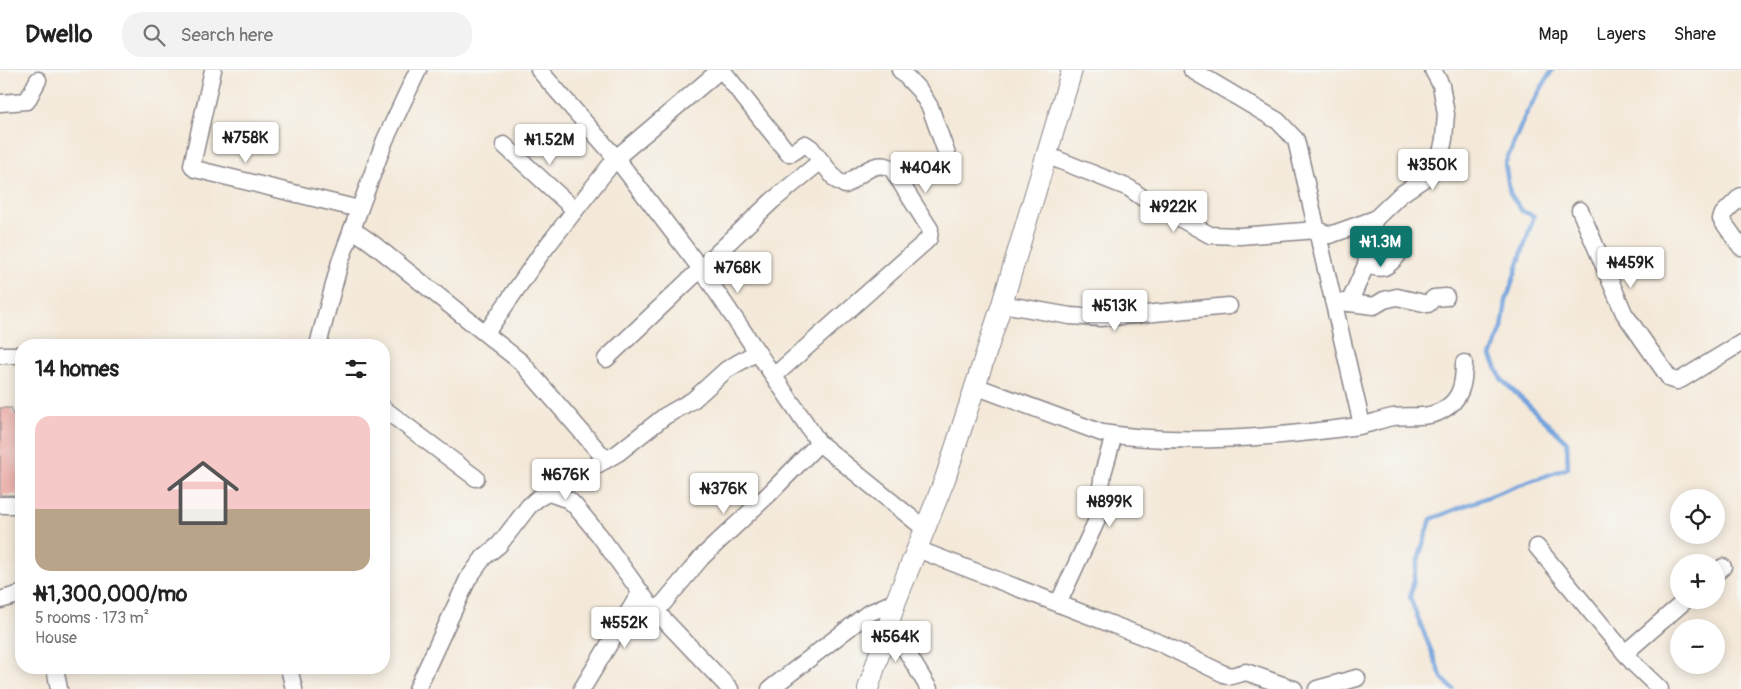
<!DOCTYPE html>
<meta charset="utf-8">
<style>
:root{--surface:#fff;--page:#f2f2f2;--text:#222;--muted:#767676;--line:#e0e0e0;--accent:#0f766e}
body{margin:0;font-family:Pangolin,sans-serif;background:var(--page);color:var(--text);height:100vh;display:flex;flex-direction:column;font-size:19px;white-space:nowrap}
*{box-sizing:border-box;margin:0}
p{font-size:16px;color:var(--muted)}
.icon{flex:none;width:28px;height:28px;fill:none;stroke:currentColor;stroke-width:2;stroke-linecap:round;stroke-linejoin:round}
.map{position:relative;flex:1;overflow:hidden}
.panel{position:absolute;left:15px;top:269px;width:375px;height:335px;display:flex;flex-direction:column;background:var(--surface);border-radius:20px;box-shadow:0 2px 12px #0003}
.panel>*{flex:none}
.controls{position:absolute;left:1670px;top:419px;display:grid;gap:10px}
.controls a{display:grid;place-items:center;width:55px;height:55px;border-radius:50%;background:var(--surface);box-shadow:0 2px 12px #0003;font-size:25px}
.price{position:absolute;translate:-50% -42px;padding:0 11px;border-radius:5px;background:#fff;color:#222;font-size:16px;line-height:32px;filter:drop-shadow(0 1px 2px #0008)}
.price::after{content:'';position:absolute;left:50%;top:30px;width:15px;height:11px;margin-left:-8px;background:inherit;clip-path:polygon(0 0,100% 0,50% 100%)}
.price.current{background:var(--accent);color:#fff}
ul{padding:0;list-style:none}
li{display:grid;align-content:center;gap:10px;height:265px;padding:0 20px}
li+li{border-top:1px solid var(--line)}
li span{display:grid;place-items:center;height:155px;border-radius:15px;color:#555}
li>.icon{margin-inline-start:auto}
span .icon{width:90px;height:90px;fill:#fffc;stroke-width:1}
li b{font-size:21px}
h2{display:flex;justify-content:space-between;align-items:center;height:60px;padding:0 20px;font-size:21px}
header{display:flex;align-items:center;gap:30px;box-sizing:border-box;height:70px;padding:0 25px;background:var(--surface);border-bottom:1px solid var(--line)}
header strong{font-size:24px}
nav{display:flex;gap:28px;margin-inline-start:auto;font-size:18px}
.search{width:350px;height:45px;background:var(--page);display:flex;align-items:center;gap:12px;box-sizing:border-box;padding:0 18px;border-radius:20px;color:var(--muted);font-size:19px}
.map>svg:first-child{display:block}
.lines{fill:none;stroke-linecap:round;stroke-linejoin:round}
.stream{stroke:#72a2dc;stroke-width:4.5}
.building{fill:#eaa29d}
.minor-casing{stroke:#8b868a;stroke-width:19}
.tertiary-casing{stroke:#8b868a;stroke-width:22}
.minor{stroke:#fff;stroke-width:16}
.tertiary{stroke:#fff;stroke-width:20}
</style>
<header>
<strong>Dwello</strong>
<div class="search"><svg class="icon" aria-label="search" viewBox="0 0 24 24"><circle cx="10" cy="10" r="6"/><path d="M15 15l6 6"/></svg>Search here</div>
<nav><a>Map</a><a>Layers</a><a>Share</a></nav>
</header>
<div class="map">
<svg width="1741" height="619" viewBox="0 0 1741 619">
<rect width="100%" height="100%" fill="#f6f6f2"/>
<filter id="ink" filterUnits="userSpaceOnUse"><feTurbulence type="fractalNoise" baseFrequency=".02" numOctaves="2"/><feDisplacementMap in="SourceGraphic" scale="10" xChannelSelector="R" yChannelSelector="G"/><feConvolveMatrix kernelMatrix="1 2 1 2 8 2 1 2 1" color-interpolation-filters="sRGB"/></filter>
<filter id="wash" filterUnits="userSpaceOnUse"><feTurbulence type="fractalNoise" baseFrequency=".0096" numOctaves="4" result="noise"/><feDisplacementMap in="SourceGraphic" scale="20" xChannelSelector="R" yChannelSelector="G"/><feGaussianBlur stdDeviation="1.12" result="paint"/><feColorMatrix in="noise" values="0 0 0 0 0 0 0 0 0 0 0 0 0 0 0 0 0 1.4 0 .05"/><feComposite in="paint" operator="in"/></filter>
<g filter="url(#wash)">
<rect width="100%" height="100%" fill="#f4e9d9"/>
<g class="lines">
<!-- stream -->
<path class="stream" d="M1453,619L1442,608L1410,528L1418,490L1431,449L1511,418L1568,398L1567,372L1502,310L1491,286L1502,258L1506,231L1534,146L1522,141L1510,123L1505,94L1525,46L1552,0"/>
</g>
<g id="blocks">
<!-- building -->
<path class="building" d="M0,338H12V344H18V368H20L21,380V425H0Z"/>
</g>
</g>
<g filter="url(#ink)">
<use href="#blocks" fill-opacity="0" stroke="#8b868a" stroke-width="1"/>
<g class="lines">
<!-- minor casing -->
<g class="minor-casing">
<g id="minor">
<path d="M213,0L192,95L195,99L359,139"/>
<path d="M539,0L616,88L701,199L819,373L925,459"/>
<path d="M722,0L788,83H792L805,74L811,78L836,110L845,115C859,106 876,88 892,99L930,159L929,168L924,173L774,306"/>
<path d="M900,0L920,21L930,37L949,90"/>
<path d="M1192,0L1278,51L1296,70L1362,355"/>
<path d="M0,33L27,31L38,10"/>
<path d="M504,75L575,140"/>
<path d="M1046,85L1129,118L1143,128L1210,165L1240,166L1317,160L1330,165L1375,149L1400,125L1428,106L1439,93L1444,69L1446,44L1441,15L1433,0"/>
<path d="M1741,126L1723,144L1721,149L1741,177"/>
<path d="M1580,140L1624,243L1670,309L1677,311L1682,309L1741,273"/>
<path d="M352,159L372,173L521,292L606,390"/>
<path d="M1366,195C1382,200 1386,199 1397,186"/>
<path d="M1333,231L1374,236L1384,230L1397,227L1428,234L1434,228L1446,227"/>
<path d="M1349,233L1366,195L1370,163L1375,149"/>
<path d="M1002,234L1070,246L1101,248L1229,236"/>
<path d="M486,263L540,185L616,88L720,0"/>
<path d="M318,275L340,192L385,70L418,0"/>
<path d="M0,285H21"/>
<path d="M606,289L772,131L821,91"/>
<path d="M975,316L1102,363C1183,376 1278,367 1359,356C1371,354 1381,349 1393,347C1409,345 1426,349 1441,341C1461,331 1464,314 1464,293"/>
<path d="M384,339L476,408"/>
<path d="M549,423L569,430L575,436L600,466L649,534L730,619"/>
<path d="M0,435H21"/>
<path d="M1537,477L1634,594L1660,619"/>
<path d="M917,479L1160,573L1224,604L1231,606L1246,602L1294,619"/>
<path d="M1716,503L1723,497"/>
<path d="M0,530L21,524"/>
<path d="M1058,534L1096,452L1103,403L1114,365"/>
<path d="M656,542L702,487L769,424L819,373"/>
<path d="M889,552L929,619"/>
<path d="M1625,583L1686,530"/>
<path d="M55,598L59,619"/>
<path d="M289,598L294,619"/>
<path d="M417,619L468,509L484,487L499,475L529,436L537,429L618,383L665,346L693,330L726,300L757,282"/>
<path d="M582,619L640,523"/>
<path d="M770,619L867,544L896,531"/>
<path d="M1317,619L1357,608"/>
</g>
</g>
<!-- tertiary casing -->
<g class="tertiary-casing">
<path id="tertiary" d="M868,619L896,531L945,409L1002,234L1072,0"/>
</g>
<!-- minor -->
<use href="#minor" class="minor"/>
<!-- tertiary -->
<use href="#tertiary" class="tertiary"/>
</g>
</g>
</svg>
<div class="controls">
<a><svg class="icon" aria-label="locate" viewBox="0 0 24 24"><circle cx="12" cy="12" r="6"/><path d="M12 2v4M12 18v4M2 12h4M18 12h4"/></svg></a>
<a>+</a>
<a>−</a>
</div>
<b class="price" style="left:246px;top:94px">₦758K</b>
<b class="price" style="left:550px;top:96px">₦1.52M</b>
<b class="price" style="left:1433px;top:121px">₦350K</b>
<b class="price" style="left:926px;top:124px">₦404K</b>
<b class="price" style="left:1174px;top:163px">₦922K</b>
<b class="price current" style="left:1381px;top:198px">₦1.3M</b>
<b class="price" style="left:1631px;top:219px">₦459K</b>
<b class="price" style="left:738px;top:224px">₦768K</b>
<b class="price" style="left:1115px;top:262px">₦513K</b>
<b class="price" style="left:566px;top:431px">₦676K</b>
<b class="price" style="left:724px;top:445px">₦376K</b>
<b class="price" style="left:1110px;top:458px">₦899K</b>
<b class="price" style="left:625px;top:579px">₦552K</b>
<b class="price" style="left:896px;top:593px">₦564K</b>
<section class="panel">
<h2>14 homes<svg class="icon" aria-label="filters" viewBox="0 0 24 24"><path d="M4 7h16M4 17h16"/><circle cx="9" cy="7" r="2"/><circle cx="15" cy="17" r="2"/></svg></h2>
<ul>
<li><span style="background:linear-gradient(#f6c9c9 60%,#b9a48a 0)"><svg class="icon" aria-label="home" viewBox="0 0 24 24"><path d="M3 11l9-7 9 7M6 9v11h12V9"/></svg></span><div><b>₦1,300,000/mo</b><p>5 rooms · 173 m²</p><p>House</p></div></li>
</ul>
</section>
</div>
